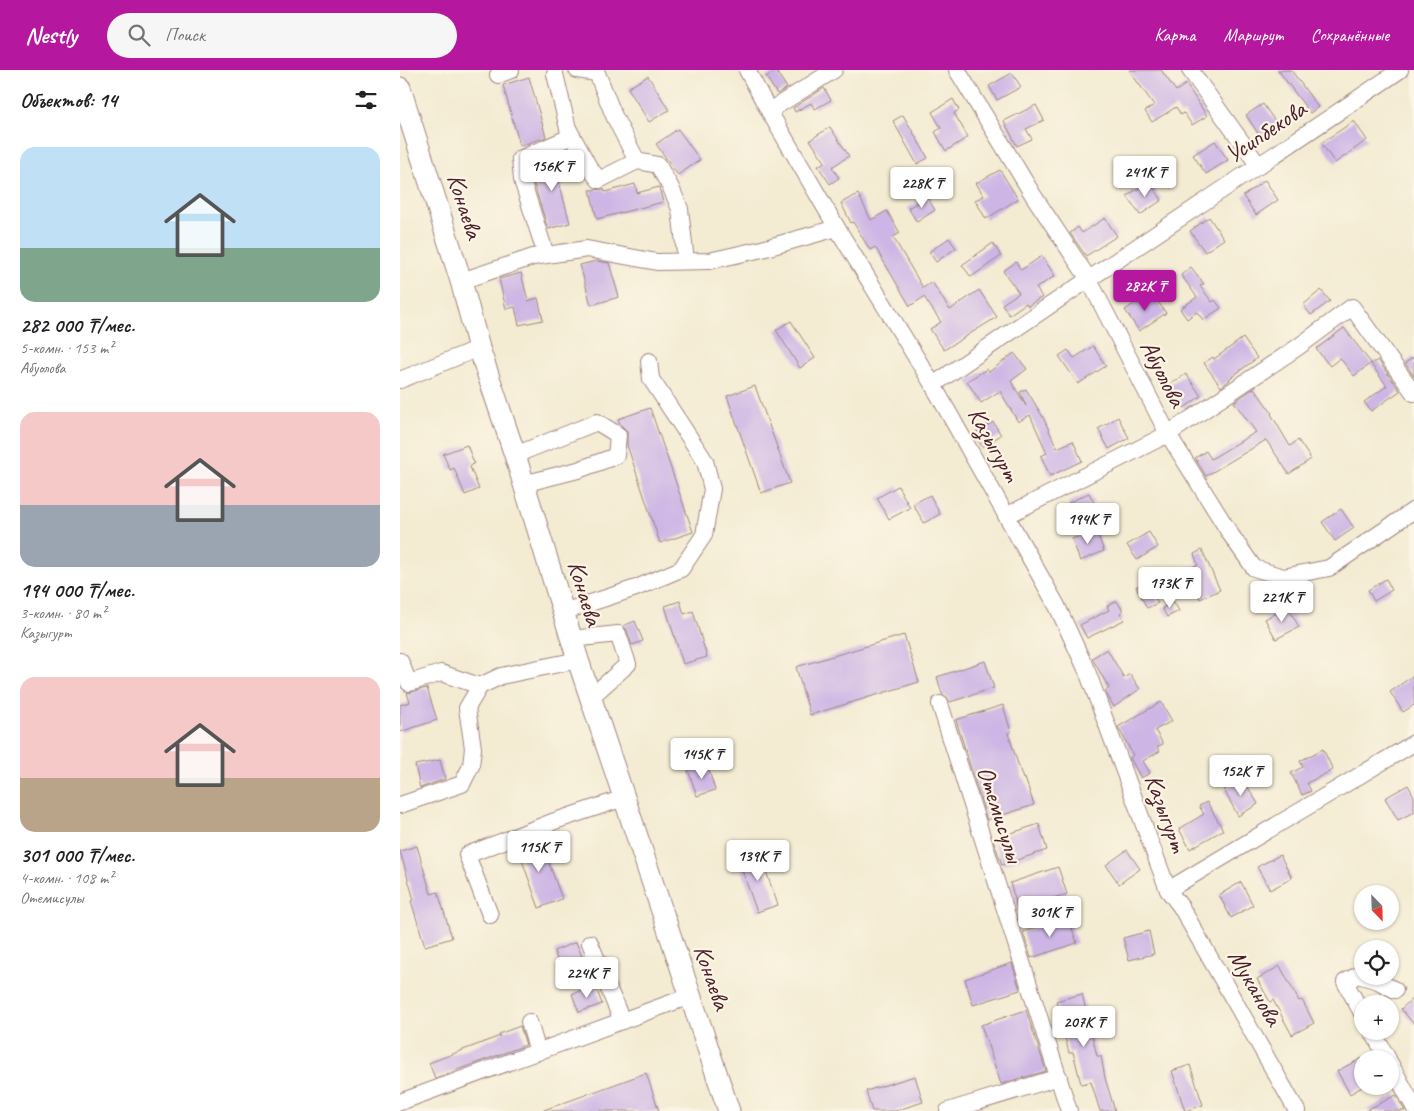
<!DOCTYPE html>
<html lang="ru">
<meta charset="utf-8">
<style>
:root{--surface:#fff;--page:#f6f6f6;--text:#202124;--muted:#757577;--accent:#b5179e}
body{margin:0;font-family:Caveat,sans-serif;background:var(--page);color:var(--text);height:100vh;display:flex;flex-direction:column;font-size:19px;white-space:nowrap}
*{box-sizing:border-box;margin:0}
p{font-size:16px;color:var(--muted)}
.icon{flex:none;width:28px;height:28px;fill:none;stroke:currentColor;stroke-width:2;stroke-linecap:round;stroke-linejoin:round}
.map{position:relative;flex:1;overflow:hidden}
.details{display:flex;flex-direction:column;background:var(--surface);width:400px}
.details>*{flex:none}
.needle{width:32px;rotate:157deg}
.buttons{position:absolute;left:954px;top:815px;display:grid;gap:10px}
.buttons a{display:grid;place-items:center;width:45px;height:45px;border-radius:50%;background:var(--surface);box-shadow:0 1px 4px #0004;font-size:25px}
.price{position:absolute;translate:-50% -42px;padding:0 11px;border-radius:5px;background:#fff;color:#222;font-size:16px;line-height:32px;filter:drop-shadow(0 1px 2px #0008)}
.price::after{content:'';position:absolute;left:50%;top:30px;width:15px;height:11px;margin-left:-8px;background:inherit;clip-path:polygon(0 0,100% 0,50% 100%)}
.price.on{background:var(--accent);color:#fff}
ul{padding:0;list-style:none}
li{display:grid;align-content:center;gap:10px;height:265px;padding:0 20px}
li span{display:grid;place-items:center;height:155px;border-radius:15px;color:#555}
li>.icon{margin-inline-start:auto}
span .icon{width:90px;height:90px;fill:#fffc;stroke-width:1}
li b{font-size:21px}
h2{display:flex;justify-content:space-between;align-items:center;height:60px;padding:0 20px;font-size:21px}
header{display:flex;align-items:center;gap:30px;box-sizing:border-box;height:70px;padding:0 25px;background:var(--accent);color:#fff}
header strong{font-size:24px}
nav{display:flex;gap:28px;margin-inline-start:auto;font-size:18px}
.search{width:350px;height:45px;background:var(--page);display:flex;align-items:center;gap:12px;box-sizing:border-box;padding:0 18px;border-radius:28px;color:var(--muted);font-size:19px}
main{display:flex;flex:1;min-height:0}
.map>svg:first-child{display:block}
.building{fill:#cdb6e5}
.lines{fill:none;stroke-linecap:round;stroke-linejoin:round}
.minor-casing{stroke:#9e857e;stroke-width:18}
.major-casing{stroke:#9e857e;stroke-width:23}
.minor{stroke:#fff;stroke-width:16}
.major{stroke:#fff;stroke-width:21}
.labels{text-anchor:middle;stroke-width:4.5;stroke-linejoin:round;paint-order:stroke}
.street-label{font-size:25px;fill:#4a1f2b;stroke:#fcf5e5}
</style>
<header>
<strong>Nestly</strong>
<div class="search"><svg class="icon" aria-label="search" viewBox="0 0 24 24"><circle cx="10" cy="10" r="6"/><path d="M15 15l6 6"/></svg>Поиск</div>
<nav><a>Карта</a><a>Маршрут</a><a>Сохранённые</a></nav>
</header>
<main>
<section class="details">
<h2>Объектов: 14<svg class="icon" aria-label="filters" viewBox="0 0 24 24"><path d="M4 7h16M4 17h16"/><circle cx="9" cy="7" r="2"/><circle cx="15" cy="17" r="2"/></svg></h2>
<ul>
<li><span style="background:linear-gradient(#bfe0f5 65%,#7fa58c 0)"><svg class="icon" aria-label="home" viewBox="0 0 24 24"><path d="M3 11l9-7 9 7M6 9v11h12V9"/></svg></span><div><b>282 000 ₸/мес.</b><p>5-комн. · 153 m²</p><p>Абуолова</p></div></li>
<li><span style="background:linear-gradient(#f6c9c9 60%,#9aa5b1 0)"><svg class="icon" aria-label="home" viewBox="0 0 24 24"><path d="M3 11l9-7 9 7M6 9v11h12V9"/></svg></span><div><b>194 000 ₸/мес.</b><p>3-комн. · 80 m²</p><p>Казыгурт</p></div></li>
<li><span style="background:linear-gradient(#f6c9c9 65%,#b9a48a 0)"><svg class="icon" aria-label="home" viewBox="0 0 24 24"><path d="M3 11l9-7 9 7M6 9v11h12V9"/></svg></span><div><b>301 000 ₸/мес.</b><p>4-комн. · 108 m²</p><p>Отемисулы</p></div></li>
</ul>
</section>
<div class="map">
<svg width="1014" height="1041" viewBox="0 0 1014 1041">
<rect width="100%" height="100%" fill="#fcf5e5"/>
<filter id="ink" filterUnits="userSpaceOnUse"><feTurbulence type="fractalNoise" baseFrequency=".02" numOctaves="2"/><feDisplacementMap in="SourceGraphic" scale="10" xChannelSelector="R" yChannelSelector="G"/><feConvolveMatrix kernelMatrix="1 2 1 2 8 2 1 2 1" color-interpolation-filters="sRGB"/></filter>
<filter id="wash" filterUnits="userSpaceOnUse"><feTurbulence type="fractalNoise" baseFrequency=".0096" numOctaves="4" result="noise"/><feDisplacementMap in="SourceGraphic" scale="20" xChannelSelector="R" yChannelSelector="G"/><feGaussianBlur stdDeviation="1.12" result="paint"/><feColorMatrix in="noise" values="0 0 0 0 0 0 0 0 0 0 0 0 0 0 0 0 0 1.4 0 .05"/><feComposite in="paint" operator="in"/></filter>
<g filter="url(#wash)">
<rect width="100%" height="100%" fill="#f3ebd2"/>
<g id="blocks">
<!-- building -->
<g class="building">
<path d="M729,0H761L776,21L786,14L807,46L792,55L784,43L781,45L776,37L752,52L745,41L754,35Z"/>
<path d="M878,0H891L918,37L910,43Z"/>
<path d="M376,1L387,18L377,24L366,7Z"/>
<path d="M612,3L621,17L597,30L589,16Z"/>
<path d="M248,6L269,40L249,52L228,18Z"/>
<path d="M129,7L146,67L120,76L103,15Z"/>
<path d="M424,18L431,30L415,39L411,33L395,42L393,38Z"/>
<path d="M553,29L559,40L554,43L568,67L546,81L535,62L541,58L532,42Z"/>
<path d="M863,34L879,57L861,68L846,45Z"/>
<path d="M636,35L644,50L626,59L632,69L617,76L604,51Z"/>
<path d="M503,45L528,88L517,94L493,51Z"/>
<path d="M954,51L967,70L935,93L921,73Z"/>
<path d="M430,57L449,86L432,97L439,108L430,114L418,96L425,92L410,70Z"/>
<path d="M278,59L300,90L278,105L256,74Z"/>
<path d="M815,71L828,90L806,104L793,85Z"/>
<path d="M166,89L171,108L159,112L170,153L148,159L132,108L131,99Z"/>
<path d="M600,100L618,129L586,149L575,130L584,126L576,113Z"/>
<path d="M865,110L878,130L856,145L843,126Z"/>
<path d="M749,111L762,130L740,145L727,126Z"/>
<path d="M235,114L237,123L259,117L263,132L197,149L190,120L204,119L205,122Z"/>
<path d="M458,124L471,150L487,141L500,163L493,167L523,218L532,212L550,240L579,220L597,247L544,280L530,259L541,252L524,227L510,236L475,177L470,180L453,152L451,153L441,133Z"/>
<path d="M527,127L535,140L517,152L508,138Z"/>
<path d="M809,147L824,169L805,182L790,161Z"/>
<path d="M705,148L717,166L686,186L670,163L678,157L682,163Z"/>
<path d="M549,168L556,178L536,192L529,182Z"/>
<path d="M593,173L601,186L571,207L562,195Z"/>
<path d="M642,186L655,206L636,218L642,227L628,236L626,233L609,245L602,234L619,223L603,201L616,192L621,200Z"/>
<path d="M196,191L209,193L219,227L191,235L180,195Z"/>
<path d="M791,197L804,214L800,216L812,232L815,230L821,238L803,250L797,242L787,249L780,239L797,227L781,205Z"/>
<path d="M121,203L128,231L138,228L143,250L119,255L115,237L106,239L99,209Z"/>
<path d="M921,220L930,231L911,245L903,235Z"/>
<path d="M751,222L766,243L739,261L725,240Z"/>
<path d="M391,251L415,288L400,298L376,260Z"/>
<path d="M944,258L971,293L954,306L940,288L930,296L916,279Z"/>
<path d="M843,268L857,288L829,309L830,310L821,317L804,293L813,287L814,289Z"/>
<path d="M693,276L706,296L678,314L659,286L668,280L674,288Z"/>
<path d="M614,283L627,299L611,311L626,336L620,322L626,319L643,347L657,378L673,371L682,391L650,406L641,386L647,383L630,345L618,352L600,321L581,333L567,311L587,299L589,302Z"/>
<path d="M1014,287V306L1005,293Z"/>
<path d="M978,290L1000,321L971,341L964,332L987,316L971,294Z"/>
<path d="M786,304L801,326L784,338L769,315Z"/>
<path d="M355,316L390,413L361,423L327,326Z"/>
<path d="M854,318L872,343L871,344L890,376L898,370L911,389L889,404L866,370L806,406L795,388L806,381L811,389L856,362L834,332Z"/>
<path d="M250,338L293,462L260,473L227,375V361L220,354L218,349Z"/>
<path d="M718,347L729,368L709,379L698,359Z"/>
<path d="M593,352L601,365L582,377L574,364Z"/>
<path d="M67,375L74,393L70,397L79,419L65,425L54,398L50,400L43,384Z"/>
<path d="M498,416L510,438L489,449L477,428Z"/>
<path d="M689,423L694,433L673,443L668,433Z"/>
<path d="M530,425L540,444L524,453L513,434Z"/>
<path d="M941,439L954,458L935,471L922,452Z"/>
<path d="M696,460L704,481L680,491L672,469Z"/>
<path d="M749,462L758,477L737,490L727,475Z"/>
<path d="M802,480L820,520L800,529L787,500L798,495L794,484Z"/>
<path d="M986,509L992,520L974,531L968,520Z"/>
<path d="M746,512L758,533L747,538L736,517Z"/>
<path d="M280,531L284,544L293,541L307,587L283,594L265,536Z"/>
<path d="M717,531L723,541L720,543L724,550L687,568L680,555L709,540L707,536Z"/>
<path d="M774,532L779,541L767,547L762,538Z"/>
<path d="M888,537L899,557L876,569L865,549Z"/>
<path d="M235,551L243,571L232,575L227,560L223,556Z"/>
<path d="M504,565L519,612L410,645L396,597Z"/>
<path d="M707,579L724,608L730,604L740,619L714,637L705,621L709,618L692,588Z"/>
<path d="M585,591L594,618L550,632L547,627L542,624L537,607Z"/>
<path d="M1014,605V635L1003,642L990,622Z"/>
<path d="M27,618L37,650L0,662V635L10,632L7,623Z"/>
<path d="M761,632L772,651L755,660L763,674L757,677L760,681L743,691L750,703L741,708L730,688L733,685L718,657Z"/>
<path d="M603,635L611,662L608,663L623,709L625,708L634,735L587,750L556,650Z"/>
<path d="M923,679L933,700L907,713L911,721L902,725L891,703L903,697L900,691Z"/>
<path d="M40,690L45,709L20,718L15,695Z"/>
<path d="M307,694L315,720L297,726L288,700Z"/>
<path d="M843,709L858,734L838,746L824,720Z"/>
<path d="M1008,715L1014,726V742L998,750L985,728Z"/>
<path d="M807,732L823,760L790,779L779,759L804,744L799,736Z"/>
<path d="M639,754L647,780L602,795L593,769Z"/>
<path d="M140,768L162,829L139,838L117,776Z"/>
<path d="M17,776L31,824L38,822L52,868L25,876L11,831L14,830L0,781Z"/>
<path d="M727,780L740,799L719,814L706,795Z"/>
<path d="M359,782L378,835L357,842L338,789Z"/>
<path d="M880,785L892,808L870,820L857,797Z"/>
<path d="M658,797L667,824L618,839L610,813Z"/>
<path d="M841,812L853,835L831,848L819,825Z"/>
<path d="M668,847L677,873L631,888L623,862Z"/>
<path d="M749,861L754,884L729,890L723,868Z"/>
<path d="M176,872L184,891L161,900L154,881Z"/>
<path d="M612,893L620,920L573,935L565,909Z"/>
<path d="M880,896L899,931L902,930L914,953L892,965L873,930L870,932L857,909Z"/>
<path d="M195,915L202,934L179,942L172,924Z"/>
<path d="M682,924L697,986H701L705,1008L715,1041H700L691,1012L681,1014L673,982L669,983L656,931Z"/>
<path d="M1014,927V954L1001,939Z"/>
<path d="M626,940L646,1001L601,1014L581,955Z"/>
<path d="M120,956L126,975L35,1008L29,993L100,966L99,964Z"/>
<path d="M962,988V1017L950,1024L937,1001Z"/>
<path d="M790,995L803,1035L785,1041L772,1001Z"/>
<path d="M246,1003L259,1041H144V1040Z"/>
<path d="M515,1006L523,1032L495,1041H472L466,1021Z"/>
<path d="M996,1025L1005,1041H965Z"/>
</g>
</g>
</g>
<g filter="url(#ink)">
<use href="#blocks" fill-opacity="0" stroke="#9e857e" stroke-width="1"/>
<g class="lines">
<!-- minor casing -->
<g class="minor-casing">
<g id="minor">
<path d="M177,0L197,3L214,46L237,91L258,95L271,118L280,139L286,191"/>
<path d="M347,0L369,41L437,158L533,315L657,536L687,601L768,820L781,837L897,1041"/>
<path d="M557,0L633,125L688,208L768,364L831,465L854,498L883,507L929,498L1014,440"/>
<path d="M790,0L859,96"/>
<path d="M98,5L111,0"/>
<path d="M369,41L434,0"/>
<path d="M169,60L189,97L199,110L237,91"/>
<path d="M146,185L122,110L120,89L170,67L155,4"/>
<path d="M61,211L133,187L187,179L257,192L309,191L362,179L437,158"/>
<path d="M0,310L79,278"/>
<path d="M533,315C688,208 845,106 1000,0"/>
<path d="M115,385L197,352L218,365L216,386L178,400L123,414"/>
<path d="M606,446L768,364L898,277L952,237L1014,323"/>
<path d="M163,542L236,518L281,499L304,465L312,419L305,391L251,309L249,291"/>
<path d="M172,569L218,564L228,594L191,627"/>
<path d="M0,591L9,613L41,603L80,616"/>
<path d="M540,634L669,1041"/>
<path d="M0,735L62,714L71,696L73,678L67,638L80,616L101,606L178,590"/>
<path d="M768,820L1014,673"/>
<path d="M90,845L67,785L155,751L224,728"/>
<path d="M190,873L222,951"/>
<path d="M962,943L945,912L958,905L978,911L995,920"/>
<path d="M129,952L138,982"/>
<path d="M972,961L988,989"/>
<path d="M990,993L1014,1037"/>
<path d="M0,1032L290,926"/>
<path d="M548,1041L659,1007"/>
</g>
</g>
<!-- major casing -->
<g class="major-casing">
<path id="major" d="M0,18L61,211L79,278L115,385L178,590L329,1041"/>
</g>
<!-- minor -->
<use href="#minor" class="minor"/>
<!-- major -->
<use href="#major" class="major"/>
</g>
</g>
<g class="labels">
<!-- street labels -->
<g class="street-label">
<text transform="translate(865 61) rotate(-34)" y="9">Усипбекова</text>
<text transform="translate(66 136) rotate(72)" y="9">Конаева</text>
<text transform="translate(764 303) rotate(63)" y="9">Абуолова</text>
<text transform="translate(595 374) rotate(61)" y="9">Казыгурт</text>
<text transform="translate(186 523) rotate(73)" y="9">Конаева</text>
<text transform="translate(767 743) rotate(70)" y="9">Казыгурт</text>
<text transform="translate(601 744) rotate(72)" y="9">Отемисулы</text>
<text transform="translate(313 907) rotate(71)" y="9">Конаева</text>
<text transform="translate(856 917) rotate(60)" y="9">Муканова</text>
</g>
</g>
</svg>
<div class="buttons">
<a><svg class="needle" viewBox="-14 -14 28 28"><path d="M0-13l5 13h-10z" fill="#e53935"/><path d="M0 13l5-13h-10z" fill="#757577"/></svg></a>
<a><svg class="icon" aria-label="locate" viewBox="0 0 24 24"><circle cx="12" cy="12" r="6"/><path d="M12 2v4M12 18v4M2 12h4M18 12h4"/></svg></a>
<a>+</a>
<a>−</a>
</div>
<b class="price" style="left:152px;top:122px">156K ₸</b>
<b class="price" style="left:745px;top:128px">241K ₸</b>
<b class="price" style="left:522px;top:139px">228K ₸</b>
<b class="price on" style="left:745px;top:242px">282K ₸</b>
<b class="price" style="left:688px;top:475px">194K ₸</b>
<b class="price" style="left:770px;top:539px">173K ₸</b>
<b class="price" style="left:882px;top:553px">221K ₸</b>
<b class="price" style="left:302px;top:710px">145K ₸</b>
<b class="price" style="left:841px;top:727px">152K ₸</b>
<b class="price" style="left:139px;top:803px">115K ₸</b>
<b class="price" style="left:358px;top:812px">139K ₸</b>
<b class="price" style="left:650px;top:868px">301K ₸</b>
<b class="price" style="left:187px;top:929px">224K ₸</b>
<b class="price" style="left:684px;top:978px">207K ₸</b>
</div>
</main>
